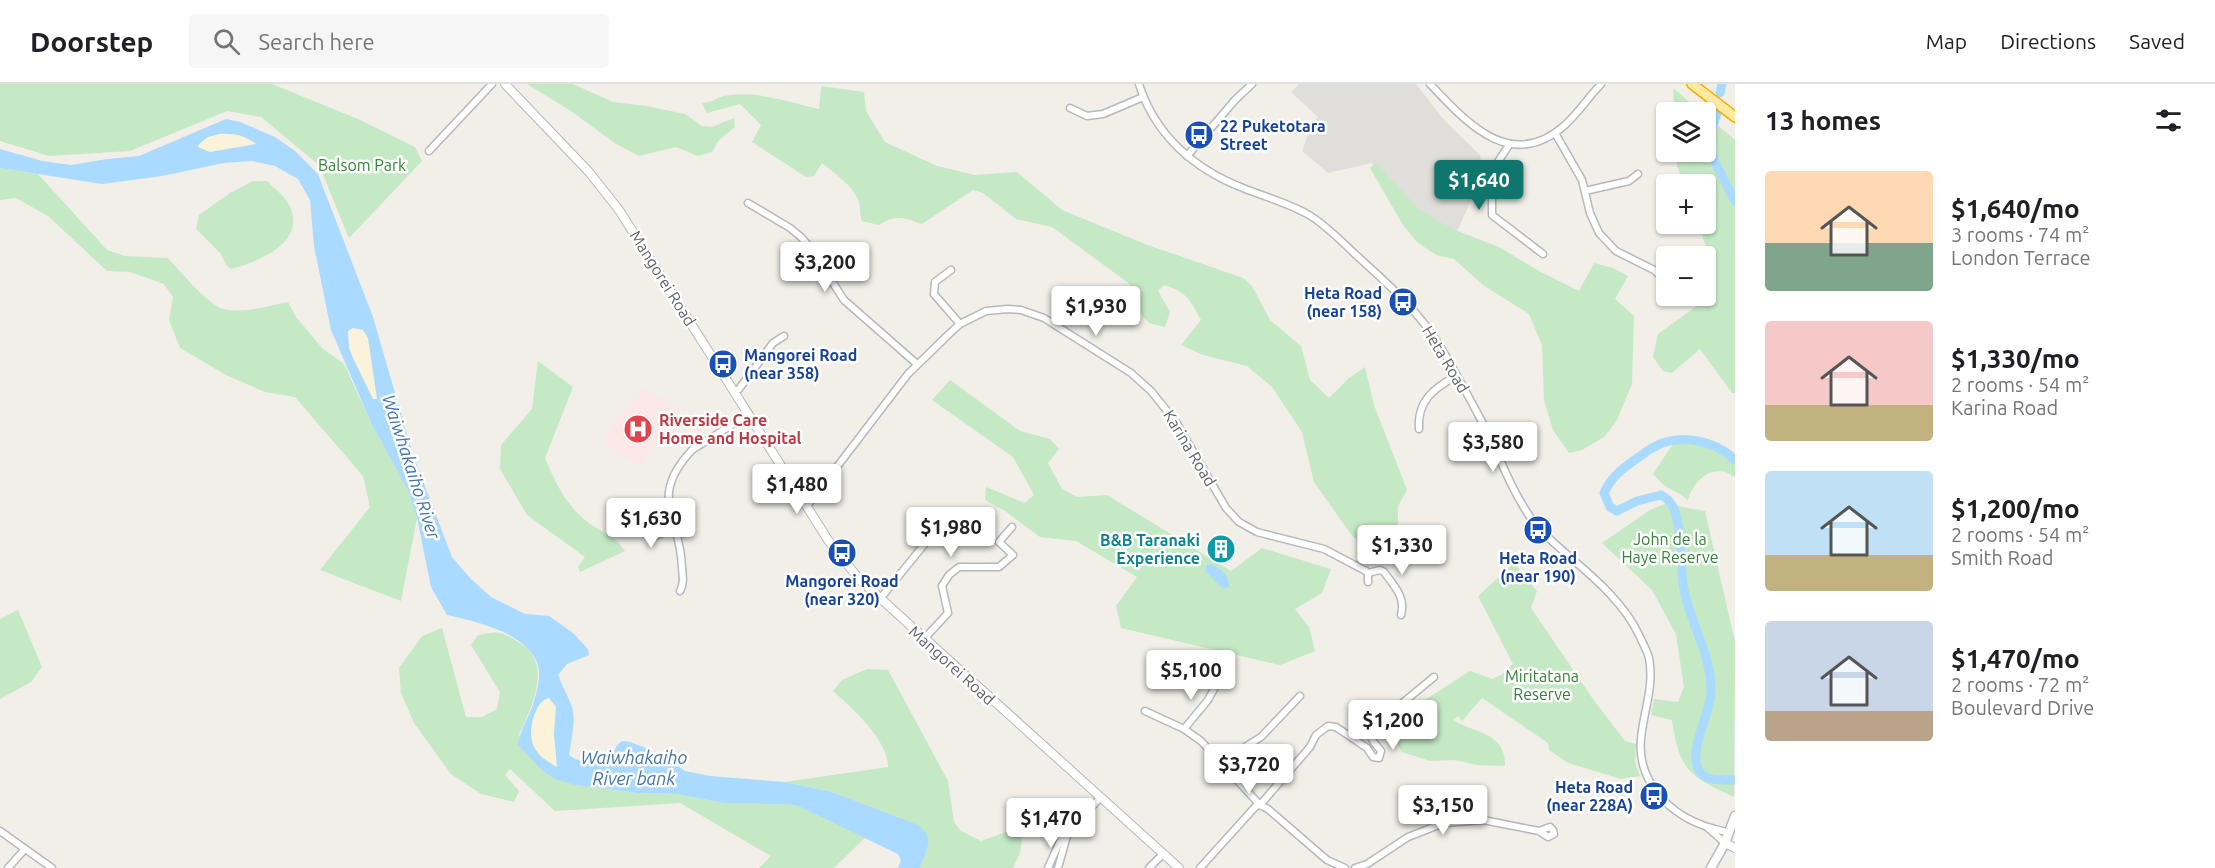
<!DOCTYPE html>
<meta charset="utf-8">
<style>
:root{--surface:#fff;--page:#f6f6f6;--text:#202124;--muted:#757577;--line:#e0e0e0;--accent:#0f766e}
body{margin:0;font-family:Ubuntu,sans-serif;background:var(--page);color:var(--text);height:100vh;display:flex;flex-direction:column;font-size:22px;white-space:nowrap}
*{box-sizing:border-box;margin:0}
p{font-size:20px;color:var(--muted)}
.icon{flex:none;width:33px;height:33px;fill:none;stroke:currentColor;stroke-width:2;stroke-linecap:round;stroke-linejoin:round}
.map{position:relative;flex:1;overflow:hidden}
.drawer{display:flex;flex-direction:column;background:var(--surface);width:480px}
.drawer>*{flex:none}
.buttons{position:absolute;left:1656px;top:18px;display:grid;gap:12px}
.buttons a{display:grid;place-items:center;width:60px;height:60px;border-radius:6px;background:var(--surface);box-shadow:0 2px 4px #0004;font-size:30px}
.price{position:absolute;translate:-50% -51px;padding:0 14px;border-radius:6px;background:#fff;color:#222;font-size:20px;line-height:39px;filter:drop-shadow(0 2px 3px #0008)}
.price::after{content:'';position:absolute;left:50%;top:36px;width:18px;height:14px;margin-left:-9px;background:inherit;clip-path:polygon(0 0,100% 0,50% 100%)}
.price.active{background:var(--accent);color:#fff}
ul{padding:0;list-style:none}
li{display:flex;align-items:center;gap:18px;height:150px;padding:0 30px}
li span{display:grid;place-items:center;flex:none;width:168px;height:120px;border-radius:6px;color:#555}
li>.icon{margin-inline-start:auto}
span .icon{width:72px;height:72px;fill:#fffc;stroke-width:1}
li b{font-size:26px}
h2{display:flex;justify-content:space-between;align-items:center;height:72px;padding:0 30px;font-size:26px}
header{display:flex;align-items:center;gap:36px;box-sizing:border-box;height:84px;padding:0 30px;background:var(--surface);border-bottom:2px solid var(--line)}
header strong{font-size:28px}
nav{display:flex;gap:33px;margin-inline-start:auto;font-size:21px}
.search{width:420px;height:54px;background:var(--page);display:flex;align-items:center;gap:15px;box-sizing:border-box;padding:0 21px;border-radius:6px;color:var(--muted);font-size:22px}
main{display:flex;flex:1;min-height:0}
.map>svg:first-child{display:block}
.industrial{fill:#e0deda}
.medical{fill:#fce8e6}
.green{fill:#c5e8c5}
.sand{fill:#fbf3d9}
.water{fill:#aadaff;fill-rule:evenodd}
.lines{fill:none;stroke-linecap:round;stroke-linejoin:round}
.river{stroke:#aadaff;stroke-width:9}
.minor-casing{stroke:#b5b8bc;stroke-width:9}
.tertiary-casing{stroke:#b5b8bc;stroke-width:10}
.secondary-casing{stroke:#b6babf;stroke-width:11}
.trunk-casing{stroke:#f9ab00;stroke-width:12}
.minor{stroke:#fff;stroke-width:6}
.tertiary{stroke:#fff;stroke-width:8}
.secondary{stroke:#fff;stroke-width:8}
.trunk{stroke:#feeaa1;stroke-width:9}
.labels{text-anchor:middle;stroke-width:5;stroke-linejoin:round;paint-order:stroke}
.transit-label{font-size:16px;font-weight:bold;fill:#164399;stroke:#fff;text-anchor:start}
.park-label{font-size:16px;fill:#348238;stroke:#fff}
.street-label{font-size:16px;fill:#5f6368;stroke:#fff}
.health-label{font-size:16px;font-weight:bold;fill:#be3a42;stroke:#fff;text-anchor:start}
.culture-label{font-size:16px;font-weight:bold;fill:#0d838f;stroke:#fff;text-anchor:end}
.water-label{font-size:18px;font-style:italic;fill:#4174aa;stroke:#fff}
</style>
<header>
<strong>Doorstep</strong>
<div class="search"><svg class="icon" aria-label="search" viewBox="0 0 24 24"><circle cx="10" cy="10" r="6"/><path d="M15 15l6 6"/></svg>Search here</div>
<nav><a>Map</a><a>Directions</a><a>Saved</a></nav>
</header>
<main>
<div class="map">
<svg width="1735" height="784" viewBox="0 0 1735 784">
<rect width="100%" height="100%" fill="#f1efe8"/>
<!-- industrial -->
<path class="industrial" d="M1299,0H1416L1444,36L1480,71L1481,78L1474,110L1454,154L1410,124L1372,79L1328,89L1302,67L1311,42L1318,33L1291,8Z"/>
<!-- medical -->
<path class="medical" d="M644,304L677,324L640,383L603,359L620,331Z"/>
<!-- green -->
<g class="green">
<path d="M0,0H272L358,35L415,63L422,77L349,154L319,81L261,33L227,27L130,67L49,72L0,57Z"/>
<path d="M527,0H573L613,18L646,22L685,30L702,42L712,43L734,34L735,43L719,56L712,68L698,72L676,63L639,72L616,60L571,27Z"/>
<path d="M821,2L864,8L866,27L885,58L937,82L975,91L1017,88L1062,126L1145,160L1243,194L1252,202L1270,236L1301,262L1310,296L1329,314L1349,294L1365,283L1374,321L1407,406L1398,422V446L1386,464L1368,468L1350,449L1314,398L1302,348L1272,303L1247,282L1203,271L1181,261L1201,236C1191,217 1186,207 1164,201L1158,207L1170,228L1165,243L1149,239L1140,229L1138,210L1127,198L1052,143L1016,135L983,109L973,106L922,140C904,134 896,130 879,141L862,137C859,130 861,125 859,118C853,101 835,90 822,79L814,92L806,93L752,58L761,41L740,20L707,29L702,19C715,18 715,14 724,12C755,6 789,18 819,25Z"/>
<path d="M1673,4L1701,28H1675Z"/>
<path d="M1706,32L1735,56V309H1732L1700,265L1672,289L1663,287L1653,273L1658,250L1701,219V212H1706L1704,172L1706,162L1698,140H1706V100H1684L1677,82V68H1706Z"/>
<path d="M1376,79L1419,125L1452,145L1499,163L1539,187L1579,207L1594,179L1613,184L1628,192L1615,215L1634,232L1632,300L1616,338L1604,353L1582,366L1569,369L1553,346L1544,316L1542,261L1529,230L1483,201L1454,175L1436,171L1417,158L1403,141L1370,84Z"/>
<path d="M0,84L38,90L107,166L125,172L168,174C179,186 208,221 223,225C244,230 268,222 288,218L296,233L322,264L344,280L372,341L408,406L417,434L401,517L320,486L370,423L363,392L295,313L265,308L226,291L180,264L169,236L173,213L164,200L130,188L107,187L48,132L16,114L0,116Z"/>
<path d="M253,97H267C273,103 282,110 287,117C311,156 261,177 231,185L226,181L221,170L196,145L199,131L230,109Z"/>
<path d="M538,277L573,303L545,374C556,400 566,422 589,439C604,450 615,451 625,467L580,488L578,483L585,473L527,431L500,385L501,361L532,325Z"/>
<path d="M950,296L1020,347L1050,355L1059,365L1048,379L1062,405L1077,413L1107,411L1231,487L1262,464L1331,485L1322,509L1295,525L1309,543L1315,567L1280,581L1121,544L1116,522L1137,493L1076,457L1040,453L1005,427L985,416L986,403L1025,419L1034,411L1013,373L932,316Z"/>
<path d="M1677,354L1713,364L1735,374V393C1714,378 1694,395 1688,416L1680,410L1665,402L1653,390Z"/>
<path d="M1665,420L1705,427L1735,558L1734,713C1691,693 1679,687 1672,636L1651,631L1654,615L1678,618L1684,603L1676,550L1652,506L1602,459L1650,426Z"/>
<path d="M1514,479L1537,507L1531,524L1593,615L1625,657L1636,660L1635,678L1640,692L1621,695L1568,679L1549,666L1548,659L1482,614L1462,637L1458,632L1453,636C1476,650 1506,648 1505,682L1477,681L1455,676L1430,677L1402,668L1386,641L1470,587L1492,595L1501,591L1513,580L1478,512Z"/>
<path d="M18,526L42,583L31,598L0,615V535Z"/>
<path d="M442,544L466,633H482L497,625L500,608L471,561L478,551C498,547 500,547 517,557C555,578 532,621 519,651L575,701L637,709L677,710L723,719L796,721L865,754L834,784H759L771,772L680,719L555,727L510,685L505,691L519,707L514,718L481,710L451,690L414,639L401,609L399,584L422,552Z"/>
<path d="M867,585L888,586L948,697L954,738L961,747L981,757L1015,745L1022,755L1020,769L1013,784H920C926,768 935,753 918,742L832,708L785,698L888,683C889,657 852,624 833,607L842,596Z"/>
</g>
<!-- sand -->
<g class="sand">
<path d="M219,50C234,49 244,51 257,60L210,68L198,63C201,55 211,52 219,50Z"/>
<path d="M353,244L363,246L368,254L378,315H373L353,274L349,264L348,247Z"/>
<path d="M549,614L556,623L554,650L558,683C534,672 526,657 534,632C538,623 539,617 549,614Z"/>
</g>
<!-- water -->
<g class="water">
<path d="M226,35L240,38L275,53L295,67L318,90L373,233L413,371L452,473L471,495L491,513L525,530L549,532L573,549L588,565L589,571L567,580L558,591C562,602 568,612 572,623C576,637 571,657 569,671C579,679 601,684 611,672C616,666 614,663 622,657L630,658L656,668L685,687L710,692L785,698L832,708L918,741C936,754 926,767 920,784H898L901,776L898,770L796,721L723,719L677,710L637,709L575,701L555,695L543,687L518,661C520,645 530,632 534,617C538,605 542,587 536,576C523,548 474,537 447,531L431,503L417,434L408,406L372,341L331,246L314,162L310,116L298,95L275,82L252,77L224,79L162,92L102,100L0,84V65L42,77L71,81L107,75L139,72ZM219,50C234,49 244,51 256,60L210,68L198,63L199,60L208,53ZM353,244L363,246L368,254L377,315H373L353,274L349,264L348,247ZM549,614L556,623L554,650L557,683C534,672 526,656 534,632C538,623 539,617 549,614Z"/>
<path d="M1210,479C1220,485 1230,490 1229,503L1223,505L1205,487L1206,482Z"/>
</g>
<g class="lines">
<!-- river -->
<g class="river">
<path d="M1720,9L1722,0"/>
<path d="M1717,30L1708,55L1714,76L1735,117"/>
<path d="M1735,376C1716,357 1681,349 1656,362C1649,365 1642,371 1636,375C1622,385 1611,393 1604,409L1610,423L1617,427L1637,417L1661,411C1675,418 1677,432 1679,446C1683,466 1680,487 1684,506C1691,541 1712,572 1711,608C1710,630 1689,665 1698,685C1704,698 1723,696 1735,696"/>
</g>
<!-- minor casing -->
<g class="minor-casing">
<g id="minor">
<path d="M1139,0C1155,51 1194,85 1243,104C1265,113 1289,119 1309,131C1326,141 1341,157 1356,171C1388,200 1419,227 1441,264C1458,292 1473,321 1488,349C1502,380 1515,413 1535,440C1546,453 1559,463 1572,475C1597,496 1625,521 1639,551C1642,558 1647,566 1649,574C1658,621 1623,657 1653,703C1665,721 1684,735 1705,742C1713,745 1721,746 1729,749"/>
<path d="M1430,0C1467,39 1511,89 1565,41C1578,29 1588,14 1601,0"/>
<path d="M1070,24L1087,32L1103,30L1143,13"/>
<path d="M1555,49L1582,96L1590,129L1599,149L1616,167L1654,186L1666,197"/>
<path d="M1509,61L1492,87V131L1543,170"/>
<path d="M429,67L492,0"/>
<path d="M1187,72L1235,16L1252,0"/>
<path d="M1585,107L1629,97L1638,90"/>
<path d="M748,119L790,144L801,153L811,165L844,216L917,280"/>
<path d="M951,186L935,198L934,210L960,240"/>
<path d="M735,307L739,305L773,259L784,252"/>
<path d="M1419,345C1417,317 1434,304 1456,292"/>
<path d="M807,422L908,290L949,250L960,240L986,227L1008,225L1021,226L1044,234L1131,289L1151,307L1176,338L1226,424L1239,438L1257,448L1324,465L1366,487L1368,489V498"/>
<path d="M642,436L653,453L675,444"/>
<path d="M1368,489L1380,486L1384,488C1394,502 1406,513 1401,531"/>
<path d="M680,507C684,500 683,493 682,484C681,433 647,414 692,366L749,330"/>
<path d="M880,515L927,457L938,447"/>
<path d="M924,555L948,529L942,502L949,491L959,483H999L1013,471L999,458L1012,443"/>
<path d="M1145,627L1184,645L1201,657L1260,721L1268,725L1327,776L1345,784"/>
<path d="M1184,645L1208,616L1216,601"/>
<path d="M1221,678L1261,653L1300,612"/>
<path d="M1708,744L1725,759"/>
<path d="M0,747L52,784"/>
<path d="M8,784L25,765"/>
<path d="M1048,784L1060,757L1100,714"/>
<path d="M1058,784L1067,752"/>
<path d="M1149,784L1163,770"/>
<path d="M1200,784L1256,722L1260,721L1310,663L1316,651L1328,642L1336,643L1367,664L1373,673L1379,674L1381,667C1376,660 1367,654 1372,644L1434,593"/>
<path d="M1355,784L1367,780L1408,753L1444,739L1483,736L1539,747L1550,743L1553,746L1554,750L1548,753L1539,747"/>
</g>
</g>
<!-- tertiary casing -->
<g class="tertiary-casing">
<g id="tertiary">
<path d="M505,0L589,88L619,126L828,456L859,495L1179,784"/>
<path d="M1725,759L1735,764"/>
</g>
</g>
<!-- secondary casing -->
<g class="secondary-casing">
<path id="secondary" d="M1711,784L1725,759L1735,732"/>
</g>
<!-- trunk casing -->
<g class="trunk-casing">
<path id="trunk" d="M1692,0L1735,33"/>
</g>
<!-- minor -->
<use href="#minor" class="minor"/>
<!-- tertiary -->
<use href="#tertiary" class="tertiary"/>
<!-- secondary -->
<use href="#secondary" class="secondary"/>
<!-- trunk -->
<use href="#trunk" class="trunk"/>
</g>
<!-- icons -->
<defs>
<g id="bus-disc" transform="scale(1.5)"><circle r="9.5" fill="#1a4fb4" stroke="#fff"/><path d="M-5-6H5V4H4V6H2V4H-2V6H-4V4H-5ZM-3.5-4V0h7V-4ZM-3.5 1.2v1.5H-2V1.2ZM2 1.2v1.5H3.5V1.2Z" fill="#fff"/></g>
<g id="hospital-disc" transform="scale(1.5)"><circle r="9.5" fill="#e0444e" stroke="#fff"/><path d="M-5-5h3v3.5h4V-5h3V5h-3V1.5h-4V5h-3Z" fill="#fff"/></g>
<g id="building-disc" transform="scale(1.5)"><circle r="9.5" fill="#0f9aa8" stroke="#fff"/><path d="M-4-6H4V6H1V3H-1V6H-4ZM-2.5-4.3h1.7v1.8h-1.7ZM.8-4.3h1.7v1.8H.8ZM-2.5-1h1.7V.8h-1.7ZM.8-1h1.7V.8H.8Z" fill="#fff"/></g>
</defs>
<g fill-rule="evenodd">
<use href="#bus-disc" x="1199" y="51"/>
<use href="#bus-disc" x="1403" y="218"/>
<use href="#bus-disc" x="723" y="280"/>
<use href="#hospital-disc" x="638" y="345"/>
<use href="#bus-disc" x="1538" y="446"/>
<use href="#building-disc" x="1221" y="465"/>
<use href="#bus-disc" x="842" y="469"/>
<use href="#bus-disc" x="1654" y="712"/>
</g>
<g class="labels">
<!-- transit labels -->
<g class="transit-label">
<text x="1220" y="48">22 Puketotara<tspan x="1220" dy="18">Street</tspan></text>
<text x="1382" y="215" text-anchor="end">Heta Road<tspan x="1382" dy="18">(near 158)</tspan></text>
<text x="744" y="277">Mangorei Road<tspan x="744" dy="18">(near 358)</tspan></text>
<text x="1538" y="480" text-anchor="middle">Heta Road<tspan x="1538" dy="18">(near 190)</tspan></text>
<text x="842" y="503" text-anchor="middle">Mangorei Road<tspan x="842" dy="18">(near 320)</tspan></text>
<text x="1633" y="709" text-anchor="end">Heta Road<tspan x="1633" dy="18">(near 228A)</tspan></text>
</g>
<!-- park labels -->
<g class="park-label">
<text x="362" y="87">Balsom Park</text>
<text x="1670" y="461">John de la<tspan x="1670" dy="18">Haye Reserve</tspan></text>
<text x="1542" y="598">Miritatana<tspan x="1542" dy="18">Reserve</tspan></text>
</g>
<!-- street labels -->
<g class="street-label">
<text transform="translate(663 194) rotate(58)" y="6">Mangorei Road</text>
<text transform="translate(1446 275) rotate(59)" y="6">Heta Road</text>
<text transform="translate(1190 364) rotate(59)" y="6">Karina Road</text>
<text transform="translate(952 581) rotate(42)" y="6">Mangorei Road</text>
</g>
<!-- health labels -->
<g class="health-label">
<text x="659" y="342">Riverside Care<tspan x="659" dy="18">Home and Hospital</tspan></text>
</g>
<!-- culture labels -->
<g class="culture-label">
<text x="1200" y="462">B&amp;B Taranaki<tspan x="1200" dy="18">Experience</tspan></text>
</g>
<!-- water labels -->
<g class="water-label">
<text transform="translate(411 383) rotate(72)" y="6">Waiwhakaiho River</text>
<text x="634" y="680">Waiwhakaiho<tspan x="634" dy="21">River bank</tspan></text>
</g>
</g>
</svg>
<div class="buttons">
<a><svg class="icon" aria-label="layers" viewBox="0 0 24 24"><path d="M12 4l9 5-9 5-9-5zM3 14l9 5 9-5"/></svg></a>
<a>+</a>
<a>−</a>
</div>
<b class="price active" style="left:1479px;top:127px">$1,640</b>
<b class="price" style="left:825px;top:209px">$3,200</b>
<b class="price" style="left:1096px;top:253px">$1,930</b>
<b class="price" style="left:1493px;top:389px">$3,580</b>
<b class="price" style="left:797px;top:431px">$1,480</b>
<b class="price" style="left:651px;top:465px">$1,630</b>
<b class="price" style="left:951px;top:474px">$1,980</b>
<b class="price" style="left:1402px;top:492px">$1,330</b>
<b class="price" style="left:1191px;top:617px">$5,100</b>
<b class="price" style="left:1393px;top:667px">$1,200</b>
<b class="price" style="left:1249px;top:711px">$3,720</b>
<b class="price" style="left:1443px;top:752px">$3,150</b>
<b class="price" style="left:1051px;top:765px">$1,470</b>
</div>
<section class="drawer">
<h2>13 homes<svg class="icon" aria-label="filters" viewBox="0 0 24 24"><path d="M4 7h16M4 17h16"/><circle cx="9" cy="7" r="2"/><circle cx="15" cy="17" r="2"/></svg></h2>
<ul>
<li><span style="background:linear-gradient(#ffd9b3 60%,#7fa58c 0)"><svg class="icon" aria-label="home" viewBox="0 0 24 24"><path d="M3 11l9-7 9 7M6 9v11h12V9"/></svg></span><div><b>$1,640/mo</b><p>3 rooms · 74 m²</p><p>London Terrace</p></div></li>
<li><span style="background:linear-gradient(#f6c9c9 70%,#c2b280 0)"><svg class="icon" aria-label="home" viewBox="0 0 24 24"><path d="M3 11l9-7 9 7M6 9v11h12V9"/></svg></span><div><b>$1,330/mo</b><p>2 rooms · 54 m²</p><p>Karina Road</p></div></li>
<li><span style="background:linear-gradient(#bfe0f5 70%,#c2b280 0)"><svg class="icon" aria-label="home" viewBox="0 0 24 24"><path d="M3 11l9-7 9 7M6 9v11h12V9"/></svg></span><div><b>$1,200/mo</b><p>2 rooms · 54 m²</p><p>Smith Road</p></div></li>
<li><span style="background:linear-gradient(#c9d6e8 75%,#b9a48a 0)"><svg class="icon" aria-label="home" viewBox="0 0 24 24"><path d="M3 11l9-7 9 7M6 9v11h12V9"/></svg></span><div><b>$1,470/mo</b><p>2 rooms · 72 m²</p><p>Boulevard Drive</p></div></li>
</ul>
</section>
</main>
